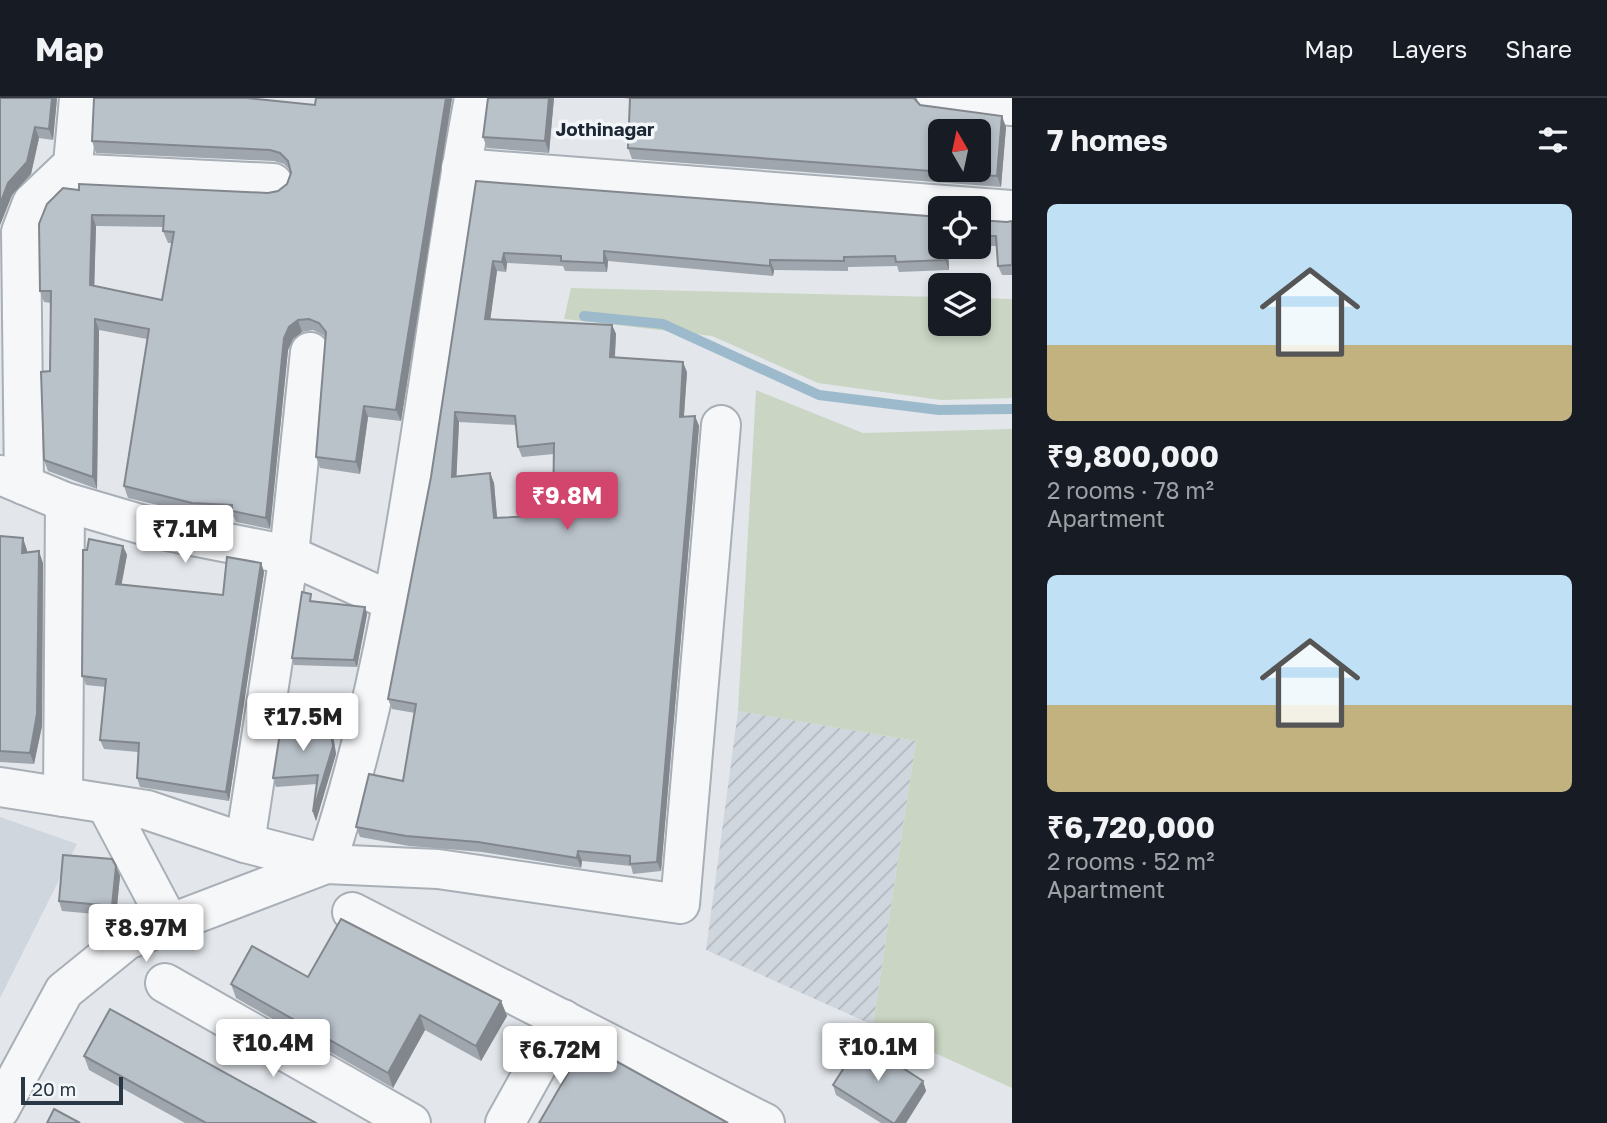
<!DOCTYPE html>
<meta charset="utf-8">
<style>
:root{--surface:#171b24;--page:#20242c;--text:#f1f3f6;--muted:#9ea1a6;--line:#363941;--accent:#d2456d}
body{margin:0;font-family:"Golos Text",sans-serif;background:var(--page);color:var(--text);height:100vh;display:flex;flex-direction:column;font-size:26px;white-space:nowrap}
*{box-sizing:border-box;margin:0}
p{font-size:23px;color:var(--muted)}
.icon{flex:none;width:38px;height:38px;fill:none;stroke:currentColor;stroke-width:2;stroke-linecap:round;stroke-linejoin:round}
.map{position:relative;flex:1;overflow:hidden}
.panel{display:flex;flex-direction:column;background:var(--surface);width:595px}
.panel>*{flex:none}
.needle{width:46px;rotate:351deg}
.fabs{position:absolute;left:928px;top:21px;display:grid;gap:14px}
.fabs a{display:grid;place-items:center;width:63px;height:63px;border-radius:10px;background:var(--surface);box-shadow:0 4px 10px #0003;font-size:35px}
.scale{position:absolute;left:21px;bottom:18px;width:102px;box-sizing:border-box;padding-left:7px;border:4px solid #2a3744;border-top:0;font-size:19px;line-height:24px;white-space:nowrap;color:#2a3744;-webkit-text-stroke:5px #f2f6f8;paint-order:stroke}
.price{position:absolute;translate:-50% -60px;padding:0 16px;border-radius:7px;background:#fff;color:#222;font-size:23px;line-height:46px;filter:drop-shadow(0 2px 4px #0008)}
.price::after{content:'';position:absolute;left:50%;top:42px;width:21px;height:16px;margin-left:-10px;background:inherit;clip-path:polygon(0 0,100% 0,50% 100%)}
.price.current{background:var(--accent);color:#fff}
ul{padding:0;list-style:none}
li{display:grid;align-content:center;gap:14px;height:371px;padding:0 35px}
li span{display:grid;place-items:center;height:217px;border-radius:10px;color:#555}
li>.icon{margin-inline-start:auto}
span .icon{width:126px;height:126px;fill:#fffc;stroke-width:1}
li b{font-size:30px}
h2{display:flex;justify-content:space-between;align-items:center;height:84px;padding:0 35px;font-size:30px}
header{display:flex;align-items:center;gap:42px;box-sizing:border-box;height:98px;padding:0 35px;background:var(--surface);border-bottom:2px solid var(--line)}
header strong{font-size:33px}
nav{display:flex;gap:38px;margin-inline-start:auto;font-size:24px}
main{display:flex;flex:1;min-height:0}
.map>svg:first-child{display:block}
.built{fill:#d0d6dd}
.industrial{fill:url(#industrial-furrows)}
.green{fill:#cad5c3}
.lines{fill:none;stroke-linecap:round;stroke-linejoin:round}
.stream{stroke:#9dbacc;stroke-width:10}
.minor-casing{stroke:#a8afb6;stroke-width:42}
.minor{stroke:#f6f7f9;stroke-width:38}
.wall{fill:#9fa6ad;fill-rule:evenodd}
.shaded-wall{fill:#82878d}
.building{fill:#b9c1c9;stroke:#82878d;stroke-width:2;fill-rule:evenodd}
.labels{text-anchor:middle;stroke-width:7;stroke-linejoin:round;paint-order:stroke}
.neighbourhood-label{font-size:19px;font-weight:bold;fill:#1c2835;stroke:#f2f6f8}
</style>
<header>
<strong>Map</strong>
<nav><a>Map</a><a>Layers</a><a>Share</a></nav>
</header>
<main>
<div class="map">
<svg width="1012" height="1025" viewBox="0 0 1012 1025">
<defs>
<pattern id="industrial-furrows" width="10" height="10" patternUnits="userSpaceOnUse" patternTransform="scale(1.75)"><rect width="10" height="10" fill="#d0d6dd"/><path d="M-1 1l2-2M0 10L10 0M9 11l2-2" fill="none" stroke="#b3b8bf"/></pattern>
</defs>
<rect width="100%" height="100%" fill="#e3e7eb"/>
<!-- built -->
<path class="built" d="M0,719L77,746L0,900Z"/>
<!-- industrial -->
<path class="industrial" d="M738,613L916,643L873,927L706,852Z"/>
<!-- green -->
<g class="green">
<path d="M571,190L940,199V226H978V200L1012,201V300L941,302L818,285L712,238L564,221Z"/>
<path d="M756,292L863,335L1012,331V990L873,927L916,643L738,613Z"/>
</g>
<g class="lines">
<!-- stream -->
<path class="stream" d="M584,218L663,226L819,297L939,312L1012,311"/>
<!-- minor casing -->
<g class="minor-casing">
<g id="minor">
<path d="M936,0L1012,8"/>
<path d="M461,70L1012,112"/>
<path d="M66,75L273,85"/>
<path d="M0,377L65,404L157,431L289,457L391,503"/>
<path d="M24,387L21,134L32,105L73,66L79,0"/>
<path d="M0,689L147,712L245,745L326,766L438,771L680,806L721,327"/>
<path d="M63,699L65,404"/>
<path d="M106,706L169,825"/>
<path d="M245,745L289,457L310,254"/>
<path d="M326,766C409,519 426,254 474,0"/>
<path d="M352,814L765,1025"/>
<path d="M165,885L411,1025"/>
<path d="M0,1011L64,893L127,842L326,766"/>
<path d="M505,1025L563,921"/>
</g>
</g>
<!-- minor -->
<use href="#minor" class="minor"/>
</g>
<!-- wall -->
<g class="wall">
<path d="M0,0H57L53,42L39,40L31,76L12,97L0,127V214Z"/>
<path d="M316,0H452L401,323L368,319L360,376L320,370L316,359L326,240L323,237L313,232L302,234L293,241L288,252L270,431L236,424L234,419L196,416L128,400L124,388L147,241L99,232L97,391L48,373L44,362L50,273L51,205L44,204L40,193L79,92L268,95L278,93L287,86L291,75L290,72L284,66L274,63L96,55L92,43L315,7ZM96,128L164,129L163,133L168,145H172L162,202L94,188Z"/>
<path d="M488,0H554L549,55L487,50L483,39Z"/>
<path d="M624,0H916V2L920,7L1006,29L1001,89L632,61L628,50L630,1Z"/>
<path d="M476,83L940,149H948L949,172L899,174L897,168L848,169V173L774,172L773,178L608,163L607,174L565,173L563,168L507,165L506,174L497,173L490,221L612,227L616,236L615,260L687,274L684,319L695,318L699,328L661,773L633,776L631,768L582,763L581,770L482,754L409,748L360,739L356,729L403,683L415,615L392,611L388,601L431,379ZM459,324L516,327L518,349L522,359L554,356L553,417L497,420L494,385L490,375L456,378Z"/>
<path d="M978,122L1007,124L1012,123V177H1002L998,168L997,148H978Z"/>
<path d="M0,438L27,452V454L43,465L42,628L34,666L0,664Z"/>
<path d="M123,448L127,457L121,486L223,497L261,465L264,474L229,703L140,689L137,680L138,654L104,651L100,642L106,589L86,587L82,578Z"/>
<path d="M314,503L367,516L357,569L294,567L292,560Z"/>
<path d="M331,635L334,643L336,656L316,723L313,714L317,686L276,689L273,680Z"/>
<path d="M116,768L120,778L116,818L62,813L59,803Z"/>
<path d="M308,879L501,903L507,918L481,963L425,932L393,990L236,900L231,886Z"/>
<path d="M84,958L316,1025H185L89,972Z"/>
<path d="M923,983L926,993L906,1025H881L836,997L833,987Z"/>
</g>
<!-- shaded-wall -->
<g class="shaded-wall">
<path d="M52,0H57L53,42L49,31Z"/>
<path d="M446,0H452L401,323L396,312Z"/>
<path d="M549,0H554L549,55L545,43Z"/>
<path d="M1002,18L1006,29L1001,89L997,78Z"/>
<path d="M35,29L39,40L31,76L12,97L0,127V214V106L8,85Z"/>
<path d="M92,117L96,128L94,199L90,187Z"/>
<path d="M944,149H948L949,172L945,162Z"/>
<path d="M604,153L608,163L607,174L604,165Z"/>
<path d="M504,155L507,165L506,174L502,164Z"/>
<path d="M770,162L774,172L773,178L770,168Z"/>
<path d="M493,163L497,173L489,231L485,221Z"/>
<path d="M95,221L99,232L97,391L93,379Z"/>
<path d="M298,222L302,234L293,241L288,252L270,431L266,420L284,240L289,229Z"/>
<path d="M612,227L616,236L614,269L610,259Z"/>
<path d="M683,264L687,274L683,329L680,319Z"/>
<path d="M364,308L368,319L360,376L356,364Z"/>
<path d="M455,314L459,324L456,389L452,379Z"/>
<path d="M695,318L699,328L661,773L657,764Z"/>
<path d="M490,375L494,385L498,430L494,420Z"/>
<path d="M23,440L27,452L26,466L22,455Z"/>
<path d="M123,448L127,457L120,495L116,486Z"/>
<path d="M39,453L43,465L42,628L34,666L30,655Z"/>
<path d="M261,465L264,474L229,703L226,694Z"/>
<path d="M365,509L367,516L357,569L354,562Z"/>
<path d="M331,635L334,643L336,656L316,723L313,714Z"/>
<path d="M578,753L582,763L581,770L577,760Z"/>
<path d="M116,768L120,778L116,818L112,808Z"/>
<path d="M501,903L507,918L481,963L476,948Z"/>
<path d="M420,917L425,932L393,990L388,975Z"/>
<path d="M923,983L926,993L906,1025H895Z"/>
</g>
<!-- building -->
<g class="building">
<path d="M0,0H52L49,31L35,29L27,64L8,85L0,106Z"/>
<path d="M94,0H247L315,7L316,0H446L396,312L364,308L356,364L316,359L326,234L319,225L309,221L298,222L289,229L284,240L266,420L232,413V407L192,405L124,388L149,231L95,221L93,379L44,362L41,274L50,273L51,193H40L39,126L47,106L63,90L79,92V86L268,95L278,93L287,86L291,75L288,63L280,55L270,52L92,43ZM92,117L164,118L163,133L174,134L162,202L90,187Z"/>
<path d="M488,0H549L545,43L483,39Z"/>
<path d="M630,0H914L920,7L1002,18L997,78L628,50ZM940,33H978V72H940Z"/>
<path d="M476,83L940,119V149H944L945,162L896,164L895,158L844,159V163L770,162V168L604,153V165L561,163V158L504,155L502,164L493,163L485,221L612,227L610,259L683,264L680,319L695,318L657,764L630,766V758L578,753L577,760L478,744L406,738L356,729L369,676L403,683L416,606L388,601L431,379ZM455,314L515,318L518,349L554,345L553,417L494,420L490,375L452,379Z"/>
<path d="M978,122L1007,124L1012,123V167L998,168L996,138H978Z"/>
<path d="M0,438L23,440L22,455L39,453L37,616L30,655L0,653Z"/>
<path d="M89,441L123,448L116,486L223,497L227,459L261,465L226,694L137,680L139,645L100,642L106,581L82,578L83,452H87Z"/>
<path d="M302,494L311,496L310,503L365,509L354,562L292,560Z"/>
<path d="M282,622L331,635L333,648L313,714L318,677L273,680Z"/>
<path d="M63,757L112,761L116,768L112,808L59,803Z"/>
<path d="M341,821L501,903L476,948L420,917L388,975L231,886L252,848L308,879Z"/>
<path d="M110,911L316,1025H206L84,958Z"/>
<path d="M861,943L923,983L895,1025H893L833,987Z"/>
<path d="M585,946L728,1025H539Z"/>
<path d="M54,1011L80,1025H47Z"/>
</g>
<g class="labels">
<!-- neighbourhood labels -->
<g class="neighbourhood-label">
<text x="605" y="38">Jothinagar</text>
</g>
</g>
</svg>
<div class="fabs">
<a><svg class="needle" viewBox="-14 -14 28 28"><path d="M0-13l5 13h-10z" fill="#e53935"/><path d="M0 13l5-13h-10z" fill="#9ea1a6"/></svg></a>
<a><svg class="icon" aria-label="locate" viewBox="0 0 24 24"><circle cx="12" cy="12" r="6"/><path d="M12 2v4M12 18v4M2 12h4M18 12h4"/></svg></a>
<a><svg class="icon" aria-label="layers" viewBox="0 0 24 24"><path d="M12 4l9 5-9 5-9-5zM3 14l9 5 9-5"/></svg></a>
</div>
<div class="scale">20 m</div>
<b class="price current" style="left:567px;top:434px">₹9.8M</b>
<b class="price" style="left:185px;top:467px">₹7.1M</b>
<b class="price" style="left:303px;top:655px">₹17.5M</b>
<b class="price" style="left:146px;top:866px">₹8.97M</b>
<b class="price" style="left:273px;top:981px">₹10.4M</b>
<b class="price" style="left:878px;top:985px">₹10.1M</b>
<b class="price" style="left:560px;top:988px">₹6.72M</b>
</div>
<section class="panel">
<h2>7 homes<svg class="icon" aria-label="filters" viewBox="0 0 24 24"><path d="M4 7h16M4 17h16"/><circle cx="9" cy="7" r="2"/><circle cx="15" cy="17" r="2"/></svg></h2>
<ul>
<li><span style="background:linear-gradient(#bfe0f5 65%,#c2b280 0)"><svg class="icon" aria-label="home" viewBox="0 0 24 24"><path d="M3 11l9-7 9 7M6 9v11h12V9"/></svg></span><div><b>₹9,800,000</b><p>2 rooms · 78 m²</p><p>Apartment</p></div></li>
<li><span style="background:linear-gradient(#bfe0f5 60%,#c2b280 0)"><svg class="icon" aria-label="home" viewBox="0 0 24 24"><path d="M3 11l9-7 9 7M6 9v11h12V9"/></svg></span><div><b>₹6,720,000</b><p>2 rooms · 52 m²</p><p>Apartment</p></div></li>
</ul>
</section>
</main>
